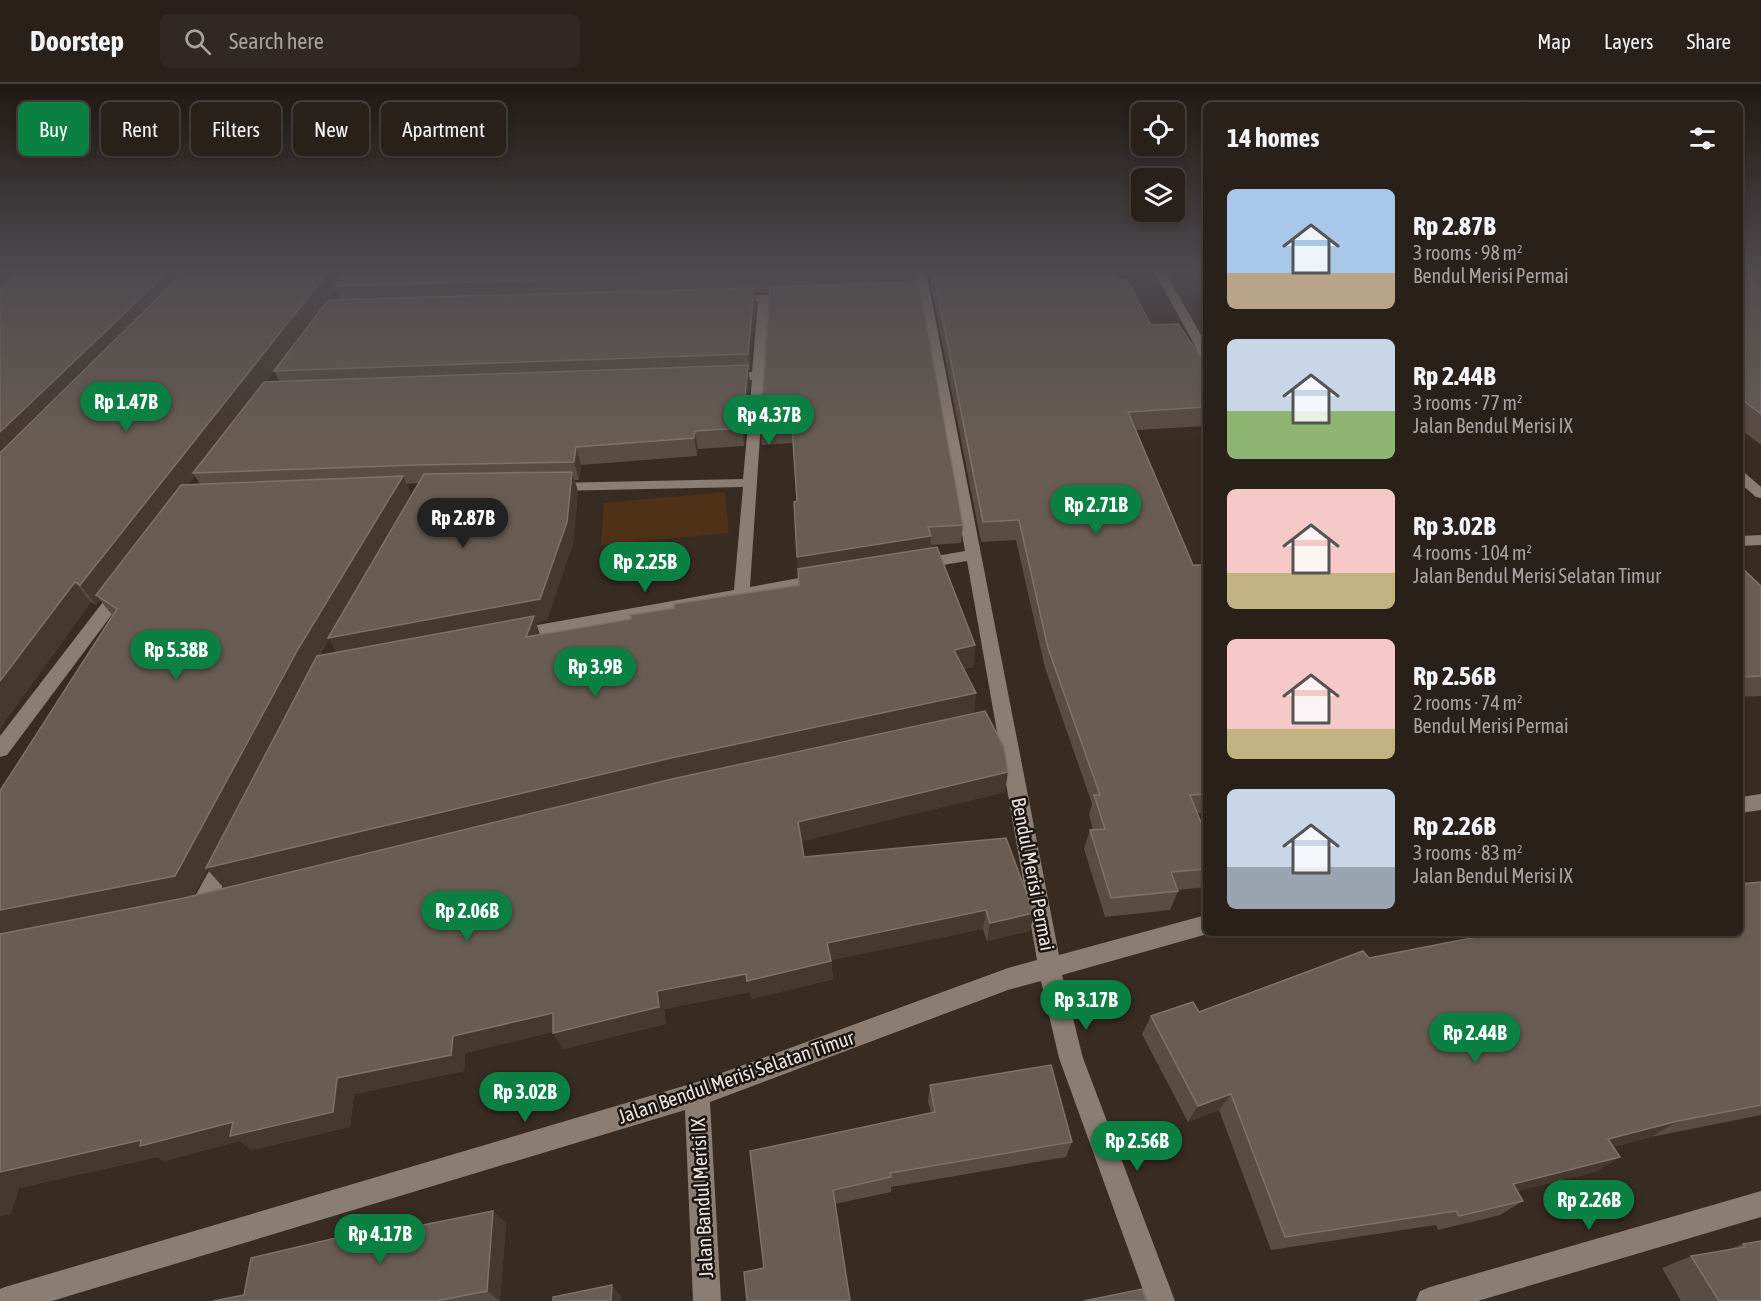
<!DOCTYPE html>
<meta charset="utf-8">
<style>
:root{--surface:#2a201a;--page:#322823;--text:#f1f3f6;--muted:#a5a3a2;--line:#463e39;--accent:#0b8043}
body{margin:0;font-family:"Asap Condensed",sans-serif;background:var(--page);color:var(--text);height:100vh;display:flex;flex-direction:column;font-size:22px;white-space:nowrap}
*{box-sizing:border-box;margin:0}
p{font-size:20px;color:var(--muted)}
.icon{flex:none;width:33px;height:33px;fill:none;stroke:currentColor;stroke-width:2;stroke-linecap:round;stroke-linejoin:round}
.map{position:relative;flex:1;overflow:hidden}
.details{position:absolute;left:1203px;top:18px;width:540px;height:834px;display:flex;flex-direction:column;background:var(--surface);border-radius:9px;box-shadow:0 3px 9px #0003,0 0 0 2px var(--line)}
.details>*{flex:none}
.guide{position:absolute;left:18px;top:18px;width:570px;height:54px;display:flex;gap:12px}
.tools{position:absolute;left:1131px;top:18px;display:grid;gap:12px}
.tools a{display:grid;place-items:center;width:54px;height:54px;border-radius:9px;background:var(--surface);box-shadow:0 3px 9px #0003,0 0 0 2px var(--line);font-size:30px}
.price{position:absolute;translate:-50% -51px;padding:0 14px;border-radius:21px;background:var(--accent);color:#fff;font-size:20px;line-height:39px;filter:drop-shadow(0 2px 3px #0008)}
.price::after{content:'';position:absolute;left:50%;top:36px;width:18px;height:14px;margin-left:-9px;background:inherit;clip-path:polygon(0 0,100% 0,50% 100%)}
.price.current{background:#222;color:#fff}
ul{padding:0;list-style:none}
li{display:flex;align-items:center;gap:18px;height:150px;padding:0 24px}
li span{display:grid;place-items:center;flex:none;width:168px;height:120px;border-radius:9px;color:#555}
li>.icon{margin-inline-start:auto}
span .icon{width:72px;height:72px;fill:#fffc;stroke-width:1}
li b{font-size:26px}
h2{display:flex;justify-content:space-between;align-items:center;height:72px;padding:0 24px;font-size:26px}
.pill{padding:0 21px;border-radius:9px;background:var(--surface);box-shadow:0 3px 9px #0003,0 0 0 2px var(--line);font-size:21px;line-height:54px}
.pill.current{background:var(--accent);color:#fff}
header{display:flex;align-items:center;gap:36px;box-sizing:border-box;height:84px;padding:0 30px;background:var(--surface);border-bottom:2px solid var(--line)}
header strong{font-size:28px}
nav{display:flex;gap:33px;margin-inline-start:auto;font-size:21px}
.search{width:420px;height:54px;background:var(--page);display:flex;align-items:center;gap:15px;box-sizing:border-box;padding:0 21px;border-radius:9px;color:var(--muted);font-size:22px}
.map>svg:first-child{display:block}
.green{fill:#4f3118}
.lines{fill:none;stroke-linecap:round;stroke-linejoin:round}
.minor{fill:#8c7d72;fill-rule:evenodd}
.wall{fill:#594c43;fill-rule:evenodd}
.shaded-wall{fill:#45382f}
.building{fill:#695d53;stroke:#7d7269;stroke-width:1.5}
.labels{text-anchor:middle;stroke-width:5;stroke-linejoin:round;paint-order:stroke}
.near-street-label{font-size:20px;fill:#ece3dd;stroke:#1b1511}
</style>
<header>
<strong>Doorstep</strong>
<div class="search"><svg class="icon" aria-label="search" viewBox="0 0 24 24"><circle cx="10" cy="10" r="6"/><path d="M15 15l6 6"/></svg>Search here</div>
<nav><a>Map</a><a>Layers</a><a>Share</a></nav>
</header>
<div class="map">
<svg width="1761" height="1217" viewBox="0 0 1761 1217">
<rect width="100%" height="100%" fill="#382b22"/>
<!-- green -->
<path class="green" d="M725,408L729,449L601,461L604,419Z"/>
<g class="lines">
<!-- minor -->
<g class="minor">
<path d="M916,187H926L1059,871L1206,831V849H1211L1062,891L1083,974L1175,1217H1147L1059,974L1041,897L1008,906L710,1018L721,1217H693L685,1026L52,1217H0V1205L5,1203L697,998L1008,884L1037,876L967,477L919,485L911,480L919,475L965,467Z"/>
<path d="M1154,187H1165L1206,260V275L1200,271Z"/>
<path d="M792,210L796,211V215L769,217L750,503L821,490L827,491L829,495L827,499L515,557L509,555L506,551L509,547L515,545L734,506L743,403L554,407L547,403L554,399L743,395L752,296L724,297L718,293L724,289L752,288L758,217L732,218L726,215L732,212Z"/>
<path d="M1740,388L1745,389L1761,403V414L1756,413L1740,399Z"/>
<path d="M1761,451V461L1740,462V452Z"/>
<path d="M122,500L128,501L130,505L128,509L7,671L0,673V652L116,501Z"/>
<path d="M1761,710V726L1740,729V713Z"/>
<path d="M226,766L233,769L236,775L210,828L202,831L194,828L191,821L194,814L219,769Z"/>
<path d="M1761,1107V1133L1478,1217H1416L1420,1207L1430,1203Z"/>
</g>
</g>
<!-- wall -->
<g class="wall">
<path d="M0,187H917V199L963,441L961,459L931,461V464L975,561L973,583L964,585L974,629L1005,708L801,757L804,773L1006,754L1030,847L987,857L983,845L831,876L833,895L751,915L750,908L664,925L666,940L563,965L553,948L465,969L464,987L354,1010L350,1043L251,1066L239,1057L164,1077L157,1073L19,1104L11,1129L0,1132V850L184,814L460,747L224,804L207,785L194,811L113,532L100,516L96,521L91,518L0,644ZM336,205L341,216H328ZM754,208H769L760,344L762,361L793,359L797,417L794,418L799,501L631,535L540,551L536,539L547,536L573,459L578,408L575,396H579L581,381L697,372L698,365L744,362L750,298L748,286H750L756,219ZM274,287L279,297L266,298ZM195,392L200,400L188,401ZM419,399L412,411L406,400ZM329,555L337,569L319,572Z"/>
<path d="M928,187H1115L1119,196L1151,241L1206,280V342L1136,346L1193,481H1206V729H1197L1206,751V803L1177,806L1178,807L1170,826L1105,833L1084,765L1090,746H1093L1089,731L1092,720L1045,584L1016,456L981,458Z"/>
<path d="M1740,187H1761V361L1740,345Z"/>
<path d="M1740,482L1761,502V612L1740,613Z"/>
<path d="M1761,798V1031L1651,1053L1613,1063L1620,1073L1595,1088L1517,1107L1523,1117L1500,1131L1438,1146L1436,1141L1271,1166L1219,1026L1188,1038L1142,950L1151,932L1199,928L1369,874L1492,850V849H1740Z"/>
<path d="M930,1001L1072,1058L1066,1073L891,1103V1108L835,1120L850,1217L764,1184L750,1067L931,1029L928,1017Z"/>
<path d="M506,1139L500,1217H213L244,1211L411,1144Z"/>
<path d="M1761,1157V1217H1681L1662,1184L1691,1172L1728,1166L1743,1160Z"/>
</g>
<!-- shaded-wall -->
<g class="shaded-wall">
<path d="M3,187H37L0,217V190Z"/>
<path d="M169,187H196L0,382V348Z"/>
<path d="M329,187H350L335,202L336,205L197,389H193L195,392L101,515L96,511L100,516L96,521L80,501Z"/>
<path d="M754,204L756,219L750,286L748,270Z"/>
<path d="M748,281L750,298L744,362L742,344Z"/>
<path d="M695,347L698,365L697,372L694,354Z"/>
<path d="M576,363L581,381L579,396L574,378Z"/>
<path d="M572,388L578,408L573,459L547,536L536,539L541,554L340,575L329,555L311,586L671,674L976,609L974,630L677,695L224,804L207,785L194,811L0,850V826L298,565L403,392L412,412Z"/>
<path d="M931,452L930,470L798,491L797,473Z"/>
<path d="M75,498L91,518L0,644V597Z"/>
<path d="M975,561L973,583L952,588L954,566Z"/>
<path d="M1008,688L1005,708L800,758L798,738Z"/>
<path d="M986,826L983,845L828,877L827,859Z"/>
<path d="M1034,829L1030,847L987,857L990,839Z"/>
<path d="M831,877L833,895L751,915L750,908L664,925L666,940L563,965L553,949L657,907L746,890Z"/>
<path d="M553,929L562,946L465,969L464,987L354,1010L350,1043L251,1066L239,1057L164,1077L157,1073L19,1104L11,1129L0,1132V1088L141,1056L337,994L453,952Z"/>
<path d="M1231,1010L1219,1026L1188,1038L1198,1022Z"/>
<path d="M1678,1037L1651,1053L1583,1070L1608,1055Z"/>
<path d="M1620,1073L1595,1088L1490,1114L1513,1100Z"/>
<path d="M493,1127L506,1139L500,1217L487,1207Z"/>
<path d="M404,1138L419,1150L403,1145Z"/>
<path d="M612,1201L621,1212V1217H611Z"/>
</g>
<!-- building -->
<g class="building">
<path d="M22,187H169L0,348V204Z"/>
<path d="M185,187H329L80,501L75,498L0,597V369Z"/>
<path d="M346,187H871L335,202Z"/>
<path d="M933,187H1115L1119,196H1127L1151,241L1178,240L1206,280V323L1128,328L1193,481H1206V710L1190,711L1206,751V785L1171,788L1178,807L1111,814L1090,746L1105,745L1094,711H1100L1048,564L1019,436L983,438Z"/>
<path d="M1740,187H1761V194L1753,189L1750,191V199L1761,206V330L1740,314Z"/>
<path d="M919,198L963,441L928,443L931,452L797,473L794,418L797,417L792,342L760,344L770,203Z"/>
<path d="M754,204L748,270L274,287L328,216Z"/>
<path d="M748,281L742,344L695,347L694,354L576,363L574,378L418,381L193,389L264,298Z"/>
<path d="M572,388L567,438L540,515L328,554L424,390Z"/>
<path d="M403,392L298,565L175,792L0,826V707L117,525L96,511L181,401Z"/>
<path d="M937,463L975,561L954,566L976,609L671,674L206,784L317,572L534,532L526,553L631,535L630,531L674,524V520L799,501L798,485Z"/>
<path d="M1740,482L1761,502V592L1740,593Z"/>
<path d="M985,627L1004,663L1008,688L798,738L804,773L1006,754L1034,829L990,839L986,826L827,859L831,877L747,897L746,890L657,907L659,923L553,949V929L453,952L451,971L337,994L333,1028L230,1052L233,1038L140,1062L141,1056L0,1088V850L184,814L672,695Z"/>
<path d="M1761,798V1021L1678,1037L1608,1055L1620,1073L1513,1100L1523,1117L1459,1132L1456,1127L1285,1153L1231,1010L1198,1022L1151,932L1193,918L1199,928L1363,867L1369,874L1497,849H1740V800Z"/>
<path d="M1051,981L1072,1058L890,1089L891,1093L833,1106L850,1217H747L744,1188L764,1184L750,1067L935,1028L930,1001Z"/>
<path d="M493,1127L487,1207L436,1217H213L244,1211L251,1174L404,1138L403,1145Z"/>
<path d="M1761,1157V1217H1719L1691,1172L1745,1163L1743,1160Z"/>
<path d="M612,1201L611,1217H553V1213Z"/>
<path d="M1142,1205L1146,1217H1084Z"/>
</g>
<!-- sky -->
<linearGradient id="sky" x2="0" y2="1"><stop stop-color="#1f1813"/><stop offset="0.52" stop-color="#4d4a4f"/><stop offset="1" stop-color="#4d4a4f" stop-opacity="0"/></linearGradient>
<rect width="1761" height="358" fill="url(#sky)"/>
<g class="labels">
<!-- near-street labels -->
<g class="near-street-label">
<text transform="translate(1033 790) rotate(79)" y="7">Bendul Merisi Permai</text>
<text transform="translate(736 993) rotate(-19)" y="7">Jalan Bendul Merisi Selatan Timur</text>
<text transform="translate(702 1114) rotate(-93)" y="7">Jalan Bandul Merisi IX</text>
</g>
</g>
</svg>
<div class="tools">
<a><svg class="icon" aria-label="locate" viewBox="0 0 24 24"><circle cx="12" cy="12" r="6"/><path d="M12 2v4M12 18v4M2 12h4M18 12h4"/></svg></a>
<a><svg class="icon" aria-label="layers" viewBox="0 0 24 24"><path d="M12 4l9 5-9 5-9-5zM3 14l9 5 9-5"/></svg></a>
</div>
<b class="price" style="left:126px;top:349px">Rp 1.47B</b>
<b class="price" style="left:769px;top:362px">Rp 4.37B</b>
<b class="price" style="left:1096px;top:452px">Rp 2.71B</b>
<b class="price current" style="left:463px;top:465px">Rp 2.87B</b>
<b class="price" style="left:645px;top:509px">Rp 2.25B</b>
<b class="price" style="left:176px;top:597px">Rp 5.38B</b>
<b class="price" style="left:595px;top:614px">Rp 3.9B</b>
<b class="price" style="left:467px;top:858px">Rp 2.06B</b>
<b class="price" style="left:1086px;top:947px">Rp 3.17B</b>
<b class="price" style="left:1475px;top:980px">Rp 2.44B</b>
<b class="price" style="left:525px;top:1039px">Rp 3.02B</b>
<b class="price" style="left:1137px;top:1088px">Rp 2.56B</b>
<b class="price" style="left:1589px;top:1147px">Rp 2.26B</b>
<b class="price" style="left:380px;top:1181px">Rp 4.17B</b>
<div class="guide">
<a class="pill current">Buy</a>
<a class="pill">Rent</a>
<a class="pill">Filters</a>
<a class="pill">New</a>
<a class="pill">Apartment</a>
</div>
<section class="details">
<h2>14 homes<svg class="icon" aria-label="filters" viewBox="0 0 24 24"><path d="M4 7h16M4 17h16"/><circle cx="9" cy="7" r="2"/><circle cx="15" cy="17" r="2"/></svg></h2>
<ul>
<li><span style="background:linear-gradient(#a9c7e8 70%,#b9a48a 0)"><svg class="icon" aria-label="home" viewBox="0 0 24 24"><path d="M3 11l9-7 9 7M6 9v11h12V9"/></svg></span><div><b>Rp 2.87B</b><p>3 rooms · 98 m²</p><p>Bendul Merisi Permai</p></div></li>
<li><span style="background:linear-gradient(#c9d6e8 60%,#8fb573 0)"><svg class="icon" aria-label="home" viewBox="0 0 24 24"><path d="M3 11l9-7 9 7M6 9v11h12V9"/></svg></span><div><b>Rp 2.44B</b><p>3 rooms · 77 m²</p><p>Jalan Bendul Merisi IX</p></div></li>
<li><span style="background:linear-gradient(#f6c9c9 70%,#c2b280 0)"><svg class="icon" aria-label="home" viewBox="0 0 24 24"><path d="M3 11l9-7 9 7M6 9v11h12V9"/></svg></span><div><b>Rp 3.02B</b><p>4 rooms · 104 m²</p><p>Jalan Bendul Merisi Selatan Timur</p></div></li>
<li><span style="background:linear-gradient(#f6c9c9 75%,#c2b280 0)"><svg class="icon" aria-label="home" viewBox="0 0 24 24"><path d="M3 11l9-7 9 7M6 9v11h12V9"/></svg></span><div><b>Rp 2.56B</b><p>2 rooms · 74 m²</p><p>Bendul Merisi Permai</p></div></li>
<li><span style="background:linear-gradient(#c9d6e8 65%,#9aa5b1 0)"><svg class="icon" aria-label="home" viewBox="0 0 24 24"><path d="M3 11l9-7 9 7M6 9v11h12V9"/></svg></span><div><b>Rp 2.26B</b><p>3 rooms · 83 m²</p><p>Jalan Bendul Merisi IX</p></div></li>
</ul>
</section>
</div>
